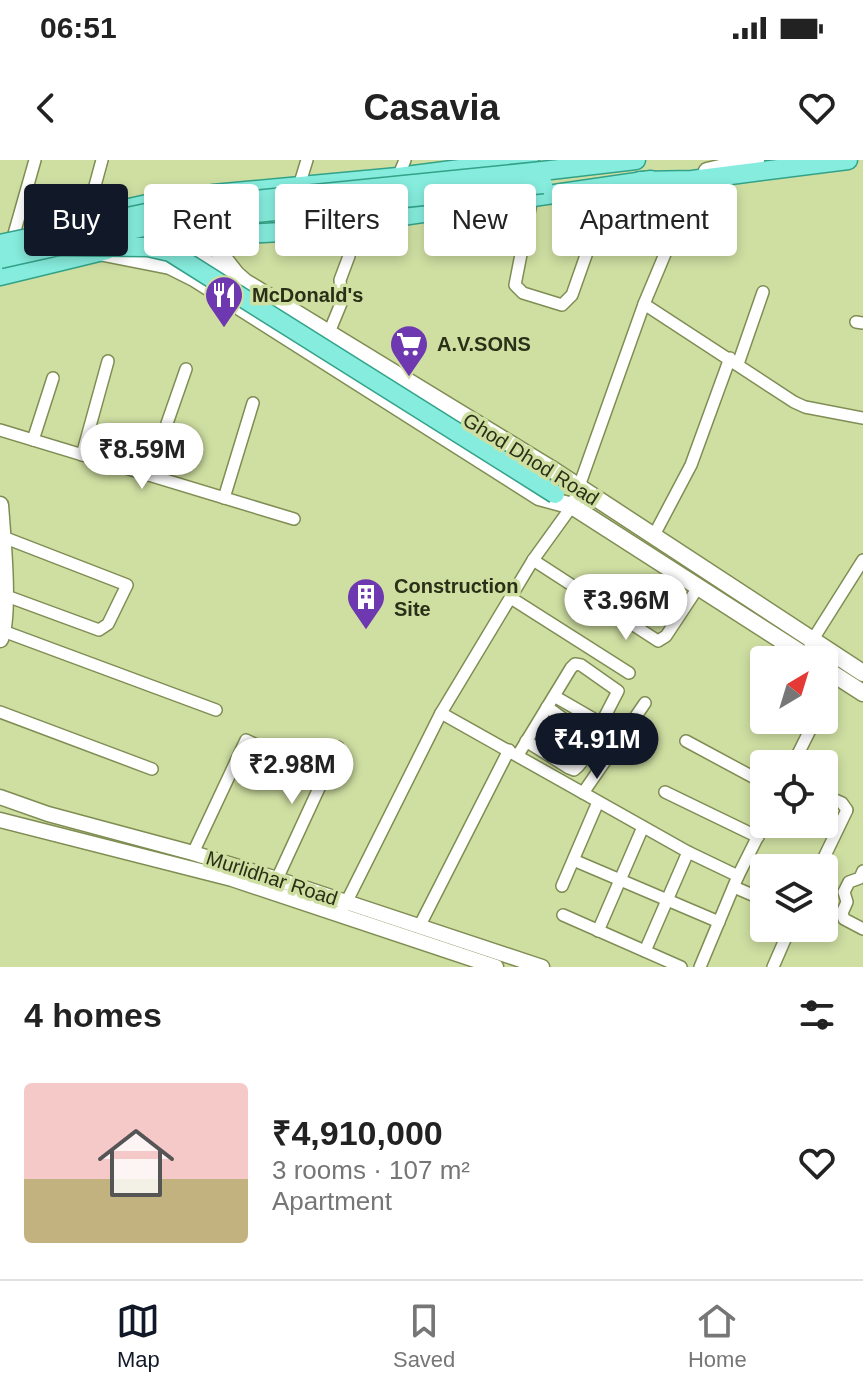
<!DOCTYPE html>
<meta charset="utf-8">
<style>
:root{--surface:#fff;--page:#f2f2f2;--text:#222;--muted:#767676;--line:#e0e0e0;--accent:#111827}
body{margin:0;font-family:Helvetica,sans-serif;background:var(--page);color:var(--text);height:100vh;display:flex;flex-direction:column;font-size:30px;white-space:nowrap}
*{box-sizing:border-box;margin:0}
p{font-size:26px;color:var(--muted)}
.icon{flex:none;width:44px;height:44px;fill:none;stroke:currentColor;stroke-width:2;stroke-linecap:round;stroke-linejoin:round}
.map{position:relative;height:807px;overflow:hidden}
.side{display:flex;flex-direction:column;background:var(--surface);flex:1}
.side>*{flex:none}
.hud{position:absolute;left:24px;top:24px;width:816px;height:72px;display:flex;gap:16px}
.needle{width:52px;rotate:38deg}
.tools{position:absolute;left:750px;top:486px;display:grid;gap:16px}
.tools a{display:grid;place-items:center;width:88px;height:88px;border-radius:8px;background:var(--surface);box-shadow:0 4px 12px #0003;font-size:40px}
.price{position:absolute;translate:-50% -68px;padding:0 18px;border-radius:28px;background:#fff;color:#222;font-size:26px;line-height:52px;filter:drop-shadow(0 2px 4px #0008)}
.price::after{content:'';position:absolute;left:50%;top:48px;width:24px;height:18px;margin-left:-12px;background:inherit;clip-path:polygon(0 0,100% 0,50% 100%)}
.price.on{background:var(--accent);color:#fff}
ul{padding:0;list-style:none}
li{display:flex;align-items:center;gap:24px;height:200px;padding:0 24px}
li+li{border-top:2px solid var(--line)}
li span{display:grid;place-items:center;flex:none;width:224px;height:160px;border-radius:8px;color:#555}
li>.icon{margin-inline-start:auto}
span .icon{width:96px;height:96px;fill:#fffc;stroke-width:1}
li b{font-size:34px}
h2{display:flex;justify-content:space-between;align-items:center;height:96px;padding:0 24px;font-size:34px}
.tag{padding:0 28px;border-radius:8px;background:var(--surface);box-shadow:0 4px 12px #0003;font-size:28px;line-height:72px}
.tag.on{background:var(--accent);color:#fff}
.status{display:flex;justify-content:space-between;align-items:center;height:56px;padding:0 40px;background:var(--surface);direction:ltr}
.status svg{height:22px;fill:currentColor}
header{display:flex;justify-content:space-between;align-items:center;height:104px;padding:0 24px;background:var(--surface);font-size:36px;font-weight:800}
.tabs{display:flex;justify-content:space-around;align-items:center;height:112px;border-top:2px solid var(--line);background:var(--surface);font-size:22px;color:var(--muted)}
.tabs a{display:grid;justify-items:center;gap:4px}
.tabs .on{color:var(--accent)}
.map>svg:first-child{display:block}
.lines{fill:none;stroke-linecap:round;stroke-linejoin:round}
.minor-casing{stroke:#7f8d53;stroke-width:14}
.tertiary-casing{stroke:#7f8d53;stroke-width:17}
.secondary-casing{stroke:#7f8d53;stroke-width:19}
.primary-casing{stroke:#32a289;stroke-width:21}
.minor{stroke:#fff;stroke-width:11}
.tertiary{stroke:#fff;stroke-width:14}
.secondary{stroke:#fff;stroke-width:16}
.primary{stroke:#86ecdd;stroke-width:18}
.primary-bridge-casing{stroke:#32a289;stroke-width:21;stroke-linecap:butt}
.primary-bridge{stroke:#86ecdd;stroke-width:18}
.labels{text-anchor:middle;stroke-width:7;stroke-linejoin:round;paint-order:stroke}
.poi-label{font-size:20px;font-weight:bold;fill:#2a3017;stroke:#cfdfa2;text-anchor:start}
.street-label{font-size:20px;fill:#2a3017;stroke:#cfdfa2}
</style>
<div class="status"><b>06:51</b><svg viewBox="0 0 49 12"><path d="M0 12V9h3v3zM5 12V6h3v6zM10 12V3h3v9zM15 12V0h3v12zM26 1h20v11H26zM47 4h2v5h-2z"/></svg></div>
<header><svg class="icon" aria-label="back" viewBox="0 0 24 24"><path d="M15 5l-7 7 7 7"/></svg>Casavia<svg class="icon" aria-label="heart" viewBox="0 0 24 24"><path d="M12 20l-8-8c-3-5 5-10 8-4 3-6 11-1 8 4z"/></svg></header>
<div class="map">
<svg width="863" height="807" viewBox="0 0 863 807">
<rect width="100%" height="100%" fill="#cfdfa2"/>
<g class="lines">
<!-- minor casing -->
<g class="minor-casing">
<g id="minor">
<path d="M667,21L678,63L717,17"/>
<path d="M398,22V17L405,0"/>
<path d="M299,26L307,0"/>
<path d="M532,38L515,125L523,133L562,145L572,135L610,27"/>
<path d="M87,55L102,0"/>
<path d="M14,74L35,0"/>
<path d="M644,144L794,242L805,247L863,258"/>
<path d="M856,162L863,163"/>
<path d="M328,175L342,141L340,120L349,96L348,86L337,69"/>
<path d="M738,204L763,132"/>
<path d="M0,270L294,359"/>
<path d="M33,280L53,218"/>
<path d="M82,295L108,201"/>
<path d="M149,315L186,209"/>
<path d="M224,338L253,243"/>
<path d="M653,377L691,305L730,198"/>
<path d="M533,400L658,481L666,476L699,426"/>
<path d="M1,434L99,470L108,464L127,425L3,377"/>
<path d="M511,438L629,513"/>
<path d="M3,471L216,550"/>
<path d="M810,484L863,400"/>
<path d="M824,541L836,516"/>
<path d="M0,552L152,609"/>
<path d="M441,553L688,692L738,716"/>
<path d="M526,581L569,608L574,610C582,604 591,589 591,579L547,547"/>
<path d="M686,581L764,623"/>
<path d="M518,595L571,508L575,504L581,505L618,531L603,560L599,562L554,536"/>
<path d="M793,604L815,560"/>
<path d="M665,632L758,677"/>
<path d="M583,633L645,543"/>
<path d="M193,693L246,580L324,617"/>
<path d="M578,702L719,762"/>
<path d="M819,708L847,650L842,643L824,635"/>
<path d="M863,711L860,718L849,722L844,732L847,742L842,753L844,759L863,769"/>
<path d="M277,719L338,587"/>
<path d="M562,726L598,642"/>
<path d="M734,727L764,740"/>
<path d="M343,749L441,553L533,400L572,346L644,144L678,63"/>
<path d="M563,755L681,807"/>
<path d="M420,765L509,590"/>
<path d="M598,771L643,667"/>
<path d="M645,791L688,692"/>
<path d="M700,807L738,716L764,664"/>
<path d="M773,807L790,768"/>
</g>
</g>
<!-- tertiary casing -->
<g class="tertiary-casing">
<g id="tertiary">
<path d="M0,637L48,654L193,693L277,719L542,807"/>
<path d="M0,660L232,719L496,807"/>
</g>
</g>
<!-- secondary casing -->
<g class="secondary-casing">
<g id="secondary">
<path d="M707,11L756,0"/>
<path d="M207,77L236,114L245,122L550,308L863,513"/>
<path d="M184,78L187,90L215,108L234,115"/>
<path d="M99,92L170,106L194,118L539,337L572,346L812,500"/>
<path d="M0,345C2,373 10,455 0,479"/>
<path d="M824,508L863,533"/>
</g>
</g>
<!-- primary casing -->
<g class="primary-casing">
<g id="primary">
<path d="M542,11L636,0"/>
<path d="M640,21L692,20L848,0"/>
<path d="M204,38L213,34L398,17L529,0"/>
<path d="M38,68L170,39L181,40"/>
<path d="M209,76L337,69L402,56L651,20"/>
<path d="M137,85L181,76"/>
<path d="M0,116L107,90"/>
</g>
</g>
<!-- minor -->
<use href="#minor" class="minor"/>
<!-- tertiary -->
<use href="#tertiary" class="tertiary"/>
<!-- secondary -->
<use href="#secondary" class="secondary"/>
<!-- primary -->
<use href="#primary" class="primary"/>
<!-- primary-bridge casing -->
<g class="primary-bridge-casing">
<g id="primary-bridge">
<path d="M0,84L165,49L542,11"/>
<path d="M58,86L148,87L170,92L555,334"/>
<path d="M0,99L166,62L543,24"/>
</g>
</g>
<!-- primary-bridge -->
<use href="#primary-bridge" class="primary-bridge"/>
</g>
<!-- icons -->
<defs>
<g id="restaurant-pin" transform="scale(2)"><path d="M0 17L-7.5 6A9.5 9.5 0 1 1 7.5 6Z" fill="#6e39b0" stroke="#cfdfa2"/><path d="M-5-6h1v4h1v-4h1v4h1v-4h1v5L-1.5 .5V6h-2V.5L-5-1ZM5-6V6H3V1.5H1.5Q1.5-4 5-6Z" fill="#fff"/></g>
<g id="supermarket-pin" transform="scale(2)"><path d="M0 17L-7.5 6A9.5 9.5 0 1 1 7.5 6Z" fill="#6e39b0" stroke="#cfdfa2"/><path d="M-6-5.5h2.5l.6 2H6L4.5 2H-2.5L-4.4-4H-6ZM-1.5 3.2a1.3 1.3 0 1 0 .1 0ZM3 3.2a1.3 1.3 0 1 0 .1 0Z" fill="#fff"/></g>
<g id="building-pin" transform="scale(2)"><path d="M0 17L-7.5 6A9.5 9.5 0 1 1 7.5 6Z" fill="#6e39b0" stroke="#cfdfa2"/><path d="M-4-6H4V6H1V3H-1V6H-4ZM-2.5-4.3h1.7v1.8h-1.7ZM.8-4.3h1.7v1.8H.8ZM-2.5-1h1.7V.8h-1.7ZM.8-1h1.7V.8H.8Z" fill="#fff"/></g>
</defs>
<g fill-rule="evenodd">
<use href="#restaurant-pin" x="224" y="135"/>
<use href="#supermarket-pin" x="409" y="184"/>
<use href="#building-pin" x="366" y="437"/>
</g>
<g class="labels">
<!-- poi labels -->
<g class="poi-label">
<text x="252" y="142">McDonald's</text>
<text x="437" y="191">A.V.SONS</text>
<text x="394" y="433">Construction<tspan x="394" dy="23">Site</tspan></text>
</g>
<!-- street labels -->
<g class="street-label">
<text transform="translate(531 299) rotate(32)" y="7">Ghod Dhod Road</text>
<text transform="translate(272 718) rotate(18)" y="7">Murlidhar Road</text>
</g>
</g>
</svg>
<div class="tools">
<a><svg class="needle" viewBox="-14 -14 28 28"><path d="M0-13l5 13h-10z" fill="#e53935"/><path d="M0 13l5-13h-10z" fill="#767676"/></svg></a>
<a><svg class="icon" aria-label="locate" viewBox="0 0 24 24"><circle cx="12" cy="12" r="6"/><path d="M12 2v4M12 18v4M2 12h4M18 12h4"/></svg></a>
<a><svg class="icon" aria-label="layers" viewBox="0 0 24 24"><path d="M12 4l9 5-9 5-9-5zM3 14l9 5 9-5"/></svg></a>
</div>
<b class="price" style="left:142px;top:331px">₹8.59M</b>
<b class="price" style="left:626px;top:482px">₹3.96M</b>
<b class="price on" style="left:597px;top:621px">₹4.91M</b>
<b class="price" style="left:292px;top:646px">₹2.98M</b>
<div class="hud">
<a class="tag on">Buy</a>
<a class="tag">Rent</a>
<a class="tag">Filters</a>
<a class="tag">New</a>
<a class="tag">Apartment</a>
</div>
</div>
<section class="side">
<h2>4 homes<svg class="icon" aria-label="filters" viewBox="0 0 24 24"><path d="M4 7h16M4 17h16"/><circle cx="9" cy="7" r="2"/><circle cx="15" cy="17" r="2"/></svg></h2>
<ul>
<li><span style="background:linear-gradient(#f6c9c9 60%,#c2b280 0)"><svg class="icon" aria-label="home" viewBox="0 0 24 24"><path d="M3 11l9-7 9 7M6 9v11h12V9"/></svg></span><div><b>₹4,910,000</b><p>3 rooms · 107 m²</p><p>Apartment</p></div><svg class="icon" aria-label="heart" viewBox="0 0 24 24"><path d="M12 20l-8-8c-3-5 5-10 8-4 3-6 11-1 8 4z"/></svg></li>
</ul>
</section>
<nav class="tabs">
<a class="on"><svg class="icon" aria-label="map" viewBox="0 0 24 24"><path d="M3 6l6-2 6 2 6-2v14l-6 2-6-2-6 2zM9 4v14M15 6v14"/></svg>Map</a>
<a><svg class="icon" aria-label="saved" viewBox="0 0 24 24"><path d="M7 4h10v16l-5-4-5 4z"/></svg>Saved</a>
<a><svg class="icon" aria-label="home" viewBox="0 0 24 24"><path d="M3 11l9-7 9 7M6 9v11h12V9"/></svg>Home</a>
</nav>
